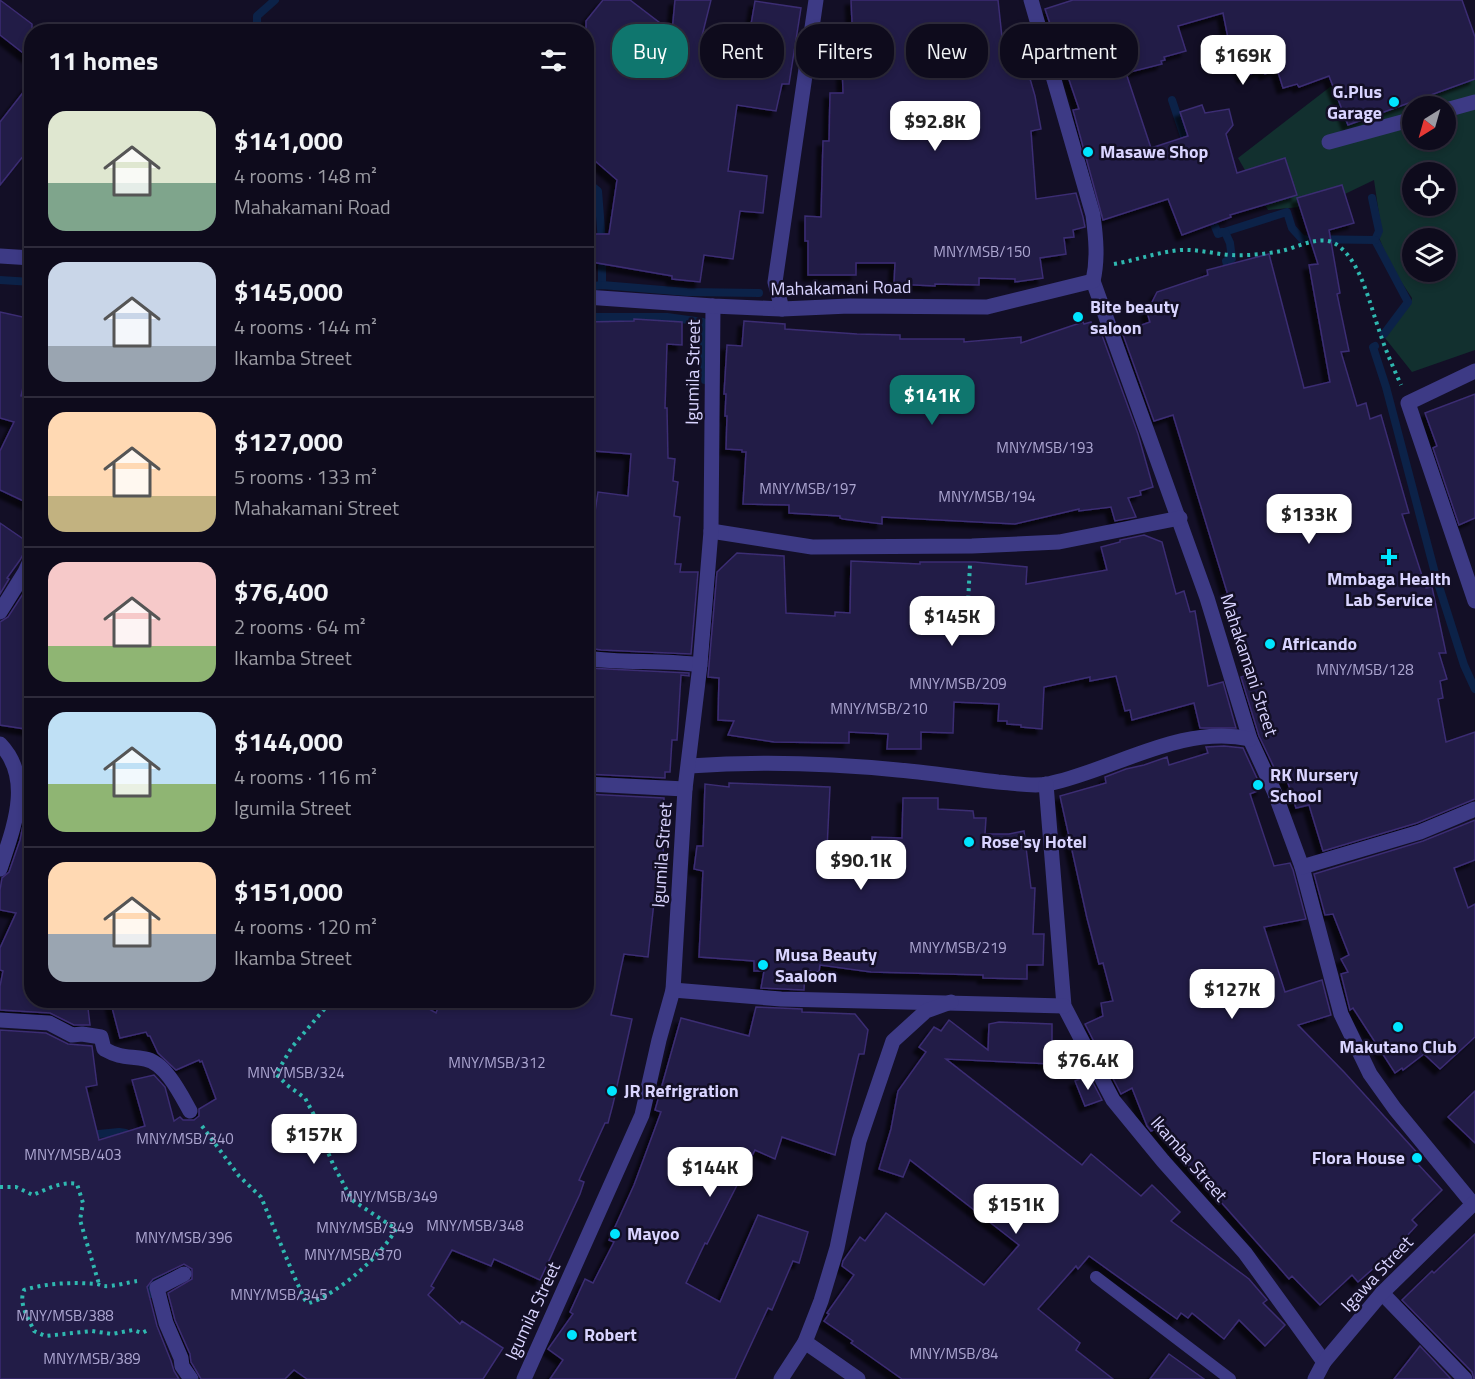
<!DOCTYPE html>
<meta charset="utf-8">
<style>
:root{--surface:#0e0b1c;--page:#1c1929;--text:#f1f3f6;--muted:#9b9ba3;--line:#2e2b3b;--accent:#0f766e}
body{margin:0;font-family:"Titillium Web",sans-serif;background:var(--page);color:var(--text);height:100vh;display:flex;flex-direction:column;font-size:22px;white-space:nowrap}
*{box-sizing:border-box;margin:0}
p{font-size:20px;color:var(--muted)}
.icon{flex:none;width:33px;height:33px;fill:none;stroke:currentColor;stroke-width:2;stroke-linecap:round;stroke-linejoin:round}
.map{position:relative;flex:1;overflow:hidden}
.panel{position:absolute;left:24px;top:24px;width:570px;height:984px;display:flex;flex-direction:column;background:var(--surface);border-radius:24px;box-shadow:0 3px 9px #0003,0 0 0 2px var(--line)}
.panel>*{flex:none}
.top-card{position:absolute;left:612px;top:24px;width:570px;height:54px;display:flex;gap:12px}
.needle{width:39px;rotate:217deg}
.tools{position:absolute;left:1402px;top:96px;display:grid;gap:12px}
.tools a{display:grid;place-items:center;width:54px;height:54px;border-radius:50%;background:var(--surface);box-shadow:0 3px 9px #0003,0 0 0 2px var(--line);font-size:30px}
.price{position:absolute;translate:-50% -51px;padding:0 14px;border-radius:12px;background:#fff;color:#222;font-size:20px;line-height:39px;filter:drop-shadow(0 2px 3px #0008)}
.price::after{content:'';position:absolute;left:50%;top:36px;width:18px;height:14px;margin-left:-9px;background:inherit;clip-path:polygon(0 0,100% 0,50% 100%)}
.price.selected{background:var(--accent);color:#fff}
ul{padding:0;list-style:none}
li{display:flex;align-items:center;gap:18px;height:150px;padding:0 24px}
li+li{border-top:2px solid var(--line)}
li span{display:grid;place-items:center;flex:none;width:168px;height:120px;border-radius:18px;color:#555}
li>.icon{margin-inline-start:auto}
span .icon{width:72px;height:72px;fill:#fffc;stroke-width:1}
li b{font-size:26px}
h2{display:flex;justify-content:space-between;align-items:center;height:72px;padding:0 24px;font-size:26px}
.pill{padding:0 21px;border-radius:24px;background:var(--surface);box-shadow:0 3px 9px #0003,0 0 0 2px var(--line);font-size:21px;line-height:54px}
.pill.selected{background:var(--accent);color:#fff}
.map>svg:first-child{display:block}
.green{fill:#12302f;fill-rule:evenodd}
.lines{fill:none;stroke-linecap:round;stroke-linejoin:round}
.stream{stroke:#0c2248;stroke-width:8}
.building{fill:#241b47;stroke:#3b2d73;stroke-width:1.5;filter:url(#shadow)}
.path{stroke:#2fb8b0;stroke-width:4;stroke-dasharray:3 4.5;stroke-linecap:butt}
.service{stroke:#3d3a85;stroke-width:12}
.minor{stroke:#3d3a85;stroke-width:15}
.tertiary{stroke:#3d3a85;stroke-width:15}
.poi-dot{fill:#00e5ff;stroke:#130f26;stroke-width:2}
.labels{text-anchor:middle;stroke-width:5;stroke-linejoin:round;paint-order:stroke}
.number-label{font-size:15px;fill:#aca6d1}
.poi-label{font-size:18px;font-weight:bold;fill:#d9d4ff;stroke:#130f26;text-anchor:start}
.street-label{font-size:18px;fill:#d9d4ff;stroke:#130f26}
</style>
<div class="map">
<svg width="1475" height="1379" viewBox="0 0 1475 1379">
<defs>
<filter id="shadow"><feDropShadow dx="-5.5" dy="5.5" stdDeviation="1.5" flood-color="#0009"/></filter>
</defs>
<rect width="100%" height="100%" fill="#130f26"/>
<!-- green -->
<path class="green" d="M1387,65L1475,78V350L1412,372L1385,338L1411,303L1412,298L1390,265L1380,240V221L1374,180L1322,205L1268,210L1238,158L1330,87ZM1413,106H1446V140H1413ZM1413,172H1446V206H1413ZM1413,238H1446V272H1413Z"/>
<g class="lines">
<!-- stream -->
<g class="stream">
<path d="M257,32V16L275,0"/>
<path d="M1172,100L1187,145"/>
<path d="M586,181L598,191L602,242"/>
<path d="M1372,198L1379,231L1375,240L1408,302L1384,334"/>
<path d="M1210,214L1218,234L1287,212L1292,228L1302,239L1375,240"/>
<path d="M1222,232H1225L1230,243L1232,259L1226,261L1230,274"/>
<path d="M602,254V285"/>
<path d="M0,280L32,282"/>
<path d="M586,287L602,285L687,292L759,293"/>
<path d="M586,317H667L703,322L705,380"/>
<path d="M1375,346L1373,347L1386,387L1436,577L1464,665L1475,689"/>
<path d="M89,1135L119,1132L126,1133L128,1141"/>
<path d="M152,1294L149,1281L168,1277"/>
</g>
</g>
<!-- building -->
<g class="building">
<path d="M0,0L32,24V60L0,35Z"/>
<path d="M603,0H630L672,32L675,0H711L701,40L747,48L755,1L801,8L789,84H782L776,111L737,105L728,171L767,176L763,213L740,211L733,259L704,255L700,282L672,279V276L586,261V234H609L617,180L586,153V21Z"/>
<path d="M851,0H998L1002,37L1017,34L1035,96L1041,129L1031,131L1036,199L1076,193L1083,217L1085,227L1073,230L1074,237L1064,238L1066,254L1040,258L1043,278L1015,282V279L979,278V285L935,284V286L894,284L895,263H856V275H808V241H805V216L821,217L823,141H829L830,93H843L842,60H851L850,44H853Z"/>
<path d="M1073,0H1462L1475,37V79L1348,125L1329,76L1299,87L1297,84L1283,88L1277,69L1265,74L1263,69L1243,77L1236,57L1232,58L1223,13L1178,26L1186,51L1164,57L1165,60L1161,61L1162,64L1126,73L1151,148L1188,136L1180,112L1202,105L1205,113L1229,109L1233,125L1226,134L1237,173L1285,158L1297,195L1230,215L1231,217L1182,235L1168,199L1103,220L1073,110L1079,109L1045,9Z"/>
<path d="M32,81V145L0,185V122Z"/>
<path d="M1342,185L1354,223L1329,230L1340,293L1337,294L1349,351L1341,352L1357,406L1366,403L1370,419L1381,415L1409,513L1402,514L1426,588L1432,587L1446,653H1439L1447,679L1440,681L1443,698L1438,699L1446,742L1475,732V799L1417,823L1323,851L1309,805L1296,808L1287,780L1281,782L1259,736L1241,677L1252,674L1173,415L1154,421L1122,332L1150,322L1147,312L1157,292L1208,275L1207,270L1269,254L1304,388L1330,382L1309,265L1318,264L1297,198Z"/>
<path d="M0,312L32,319V349L21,396L27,397L32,387V505L0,490V451L14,422L0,418Z"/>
<path d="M634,319L682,322V345L667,344L665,408H667L668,458L675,459L673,481L678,482L674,516L680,517L675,564H681L680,572H698L691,654L601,650L588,648L589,644H586V511L595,512L598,492L628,496L631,454L594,451V441H591V432L587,431L586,322L634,321Z"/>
<path d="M744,321L785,324V329L857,334L900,335V339H964V342L1021,337V343L1083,322L1084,324L1091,322L1094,330L1099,329L1103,338L1138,434L1153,487L1140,491L1141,495L1128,498L1136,517L1115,521L1111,507L1079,511V509L1015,524L882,517V524L843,519L840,518V516L789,513V505L743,504L746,452H742V450L726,449L727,416H725L726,394H724L727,345L742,346Z"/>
<path d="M1475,394V518L1459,525L1433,448L1437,446L1425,413Z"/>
<path d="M0,523L29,543L20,560L7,578L9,579L0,594Z"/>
<path d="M1144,535L1162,542L1176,594L1184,591L1190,612L1195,611L1208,686L1223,682L1236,728H1200L1194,703L1132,720L1130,710L1125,711L1116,676L1090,681V677L1044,687L1042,729L1021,727V725L1007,724V721H998L999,704L954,702L953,733L921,732V749H887L888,734L849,732V743L774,742L728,735L734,721L718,720L719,678L708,677L717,572L737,553L784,556L786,613L835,616V612L850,613L851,561L920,564V562H975L1027,567L1026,584L1107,570L1101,547L1120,542V540Z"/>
<path d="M28,586L32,587V730L0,725V622L8,617Z"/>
<path d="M587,668L689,673V676L681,675L677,740H672L670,772H665V778L586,774Z"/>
<path d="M1224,746L1243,748L1262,789L1250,794L1274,866L1290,863L1293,870L1306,919L1264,927L1285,992L1322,980L1331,1015L1298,1025L1344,1072L1421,1157L1416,1162L1442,1190L1412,1220L1417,1225L1392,1252L1358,1282L1352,1275L1320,1305L1292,1276L1289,1279L1276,1264L1156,1129L1151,1131L1147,1126L1132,1088L1121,1094L1085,1024L1103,1016L1101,1003L1113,1001L1103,963L1099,964L1087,918L1060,796L1106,783L1105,777L1126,769L1144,765L1167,757L1169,765L1208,753L1206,747Z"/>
<path d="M729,783L830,787L827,849L872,851V837L902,838L903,798H938V809L973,811L974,818H986L985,834H1009L1024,831L1031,888H1035L1033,934H1044L1043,965H1027V979L983,978V975L871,972L820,965L819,972L805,970L804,990L782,989L761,988L764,971H754V961L699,957L703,871L694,869L697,846H703L705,784L729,787Z"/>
<path d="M28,791L32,792V916L28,941L32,942V1000H87L90,1025H74L50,1013L0,1010V986L3,971L0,970V948L16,913L0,910V890L2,878L9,872L20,840L27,806Z"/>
<path d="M586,794L664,798L663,868L657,902H654L648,957L624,954L611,1015L632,1019L613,1104L608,1123H605L579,1180L584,1182L580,1194L540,1280L494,1259L491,1266L452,1250L431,1286L434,1288L428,1295L460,1324L462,1321L503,1348L483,1379H307L294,1370L285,1379H201L191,1362L190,1354L175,1320L168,1293L192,1279V1269L184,1264L153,1279L147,1287L157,1326L171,1361L174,1371L179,1379H0V1030L46,1033L68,1044L92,1046L97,1085L86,1087L99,1140L145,1126L132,1080L154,1075L165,1087L174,1121L180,1117L183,1120H194L199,1116V1109L216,1099L202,1061L200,1062L199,1060L176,1070L158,1053L150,1036H148L146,1032L120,1038L110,1000H413L436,1013L441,1000H586Z"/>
<path d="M1475,820V860L1454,868L1468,908L1475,904V1037L1440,1069L1424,1054L1403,1070L1402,1068L1395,1073L1353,1008L1350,1010L1341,974L1348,972L1341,959L1349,955L1333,914L1325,915L1314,874L1423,841Z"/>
<path d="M756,1007L802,1009V1012L855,1014L868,1030L864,1054H859L835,1155L782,1137L775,1159L755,1150L707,1244L705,1243L686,1283L720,1302L758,1215L808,1232L799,1263L793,1261L772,1310L768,1308L735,1379H550L563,1360L548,1349L573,1314L570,1312L585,1279L593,1283L614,1242L609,1240L634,1185L661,1112L655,1110L681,1018L749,1036Z"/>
<path d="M949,1020L988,1050L989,1024L999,1022L1052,1024V1064L946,1059L1082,1165L1091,1154L1141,1196L1152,1185L1180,1212L1171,1221L1249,1279L1267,1300L1263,1303L1285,1325L1265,1346L1239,1320L1224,1339L1192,1313L1188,1318L1181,1313L1177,1319L1089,1256L1078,1269L1076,1266L1038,1309L1080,1343L1076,1350L1113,1379H902L851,1343L853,1341L824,1321L829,1314L827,1313L854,1275L842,1266L843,1261L860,1237L865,1241L886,1213L984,1285L1019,1245L910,1160L903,1177L879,1169L891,1129L898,1091L926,1052L919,1047L934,1027L941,1031Z"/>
<path d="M1089,1075L1102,1100L1085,1106L1075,1081Z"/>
<path d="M1475,1091V1143L1448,1117Z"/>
<path d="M1475,1234V1379H1474L1472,1372L1402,1300L1432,1271L1434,1273Z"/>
<path d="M1420,1346L1451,1379H1394Z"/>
<path d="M1169,1354L1204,1379H1150Z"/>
</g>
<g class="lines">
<!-- path -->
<g class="path">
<path d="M1114,264C1137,260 1158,252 1181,250C1198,249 1214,254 1231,255C1247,256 1265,254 1281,251C1296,248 1318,235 1334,243C1360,257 1370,305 1379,330C1385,349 1393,367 1401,385"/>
<path d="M967,621L970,565"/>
<path d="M202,1126L239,1176L261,1197L294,1276L305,1300L309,1303C337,1295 383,1254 396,1229L352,1200L333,1164L327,1150L323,1132L305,1098L287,1085L276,1074L292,1047L332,1000"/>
<path d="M0,1187H16L33,1195C47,1189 62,1181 77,1184L83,1203L80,1220L99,1284"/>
<path d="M137,1281C129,1282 112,1287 104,1286C101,1286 99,1284 96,1284C72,1282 47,1283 24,1290C18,1304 29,1319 34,1331L45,1336L92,1331L112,1334L133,1330L142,1333L148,1330"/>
</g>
<!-- service -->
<path class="service" d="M1096,1277L1230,1379"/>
<!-- minor -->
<g class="minor">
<path d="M1446,110L1475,102"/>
<path d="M1329,142L1413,119"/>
<path d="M1093,281L1207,598L1250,739L1274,791L1302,867L1341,1014L1370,1074L1395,1109L1473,1204"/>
<path d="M1475,371L1408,403L1475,601"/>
<path d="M711,531L812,547L972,546L1059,542L1180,518"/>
<path d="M0,612L25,572L32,557"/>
<path d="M586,658C624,664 662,659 700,665"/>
<path d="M0,744C34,779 13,829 0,869"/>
<path d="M689,766C758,761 829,763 898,770C932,773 965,778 998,782C1014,783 1032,787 1048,784C1115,770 1180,724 1250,739"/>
<path d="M586,784L685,789"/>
<path d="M1046,784L1064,1006L1113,1100L1163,1161L1245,1253L1324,1362"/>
<path d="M1302,867L1420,832L1475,809"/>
<path d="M673,990L781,999L1064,1006"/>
<path d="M0,1020L49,1023L72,1035L82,1034L101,1037L104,1049C120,1058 127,1056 145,1059C165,1062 181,1095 190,1111"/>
<path d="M184,1274L157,1288L166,1323L181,1358L182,1366L191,1379"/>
<path d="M1382,1293L1465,1379"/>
<path d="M805,1342L858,1379"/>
<path d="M524,1379L642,1115L659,1040L673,990L685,789L700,665L711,531L713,306"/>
<path d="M781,1379L805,1342L821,1301L837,1248L859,1141L893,1041L926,1011L951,1002"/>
<path d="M1315,1379L1324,1362L1382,1293L1475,1202"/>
</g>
<!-- tertiary -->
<g class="tertiary">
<path d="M0,256L32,258"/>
<path d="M586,297L713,306L782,309L849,306L987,307L1093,281C1098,259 1096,238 1093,215L1031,0"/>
<path d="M782,309L775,282L816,0"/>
</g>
</g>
<!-- markers -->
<g class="poi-dot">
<circle cx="1394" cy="102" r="6"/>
<circle cx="1088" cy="152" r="6"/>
<circle cx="1078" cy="317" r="6"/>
<path d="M1386 548h6v6h6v6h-6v6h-6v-6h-6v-6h6z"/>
<circle cx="1270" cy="644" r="6"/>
<circle cx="1258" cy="785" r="6"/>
<circle cx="969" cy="842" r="6"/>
<circle cx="763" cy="965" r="6"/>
<circle cx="1398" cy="1027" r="6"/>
<circle cx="612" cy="1091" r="6"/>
<circle cx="1417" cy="1158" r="6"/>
<circle cx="615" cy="1234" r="6"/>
<circle cx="572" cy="1335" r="6"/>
</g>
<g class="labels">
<!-- number labels -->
<g class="number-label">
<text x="982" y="257">MNY/MSB/150</text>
<text x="1045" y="453">MNY/MSB/193</text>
<text x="808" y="494">MNY/MSB/197</text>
<text x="987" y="502">MNY/MSB/194</text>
<text x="1365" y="675">MNY/MSB/128</text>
<text x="958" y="689">MNY/MSB/209</text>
<text x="879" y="714">MNY/MSB/210</text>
<text x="958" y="953">MNY/MSB/219</text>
<text x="497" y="1068">MNY/MSB/312</text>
<text x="296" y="1078">MNY/MSB/324</text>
<text x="185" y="1144">MNY/MSB/340</text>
<text x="73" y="1160">MNY/MSB/403</text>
<text x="389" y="1202">MNY/MSB/349</text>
<text x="475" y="1231">MNY/MSB/348</text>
<text x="365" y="1233">MNY/MSB/349</text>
<text x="184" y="1243">MNY/MSB/396</text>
<text x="353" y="1260">MNY/MSB/370</text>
<text x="279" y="1300">MNY/MSB/345</text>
<text x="65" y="1321">MNY/MSB/388</text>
<text x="954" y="1359">MNY/MSB/84</text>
<text x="92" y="1364">MNY/MSB/389</text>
</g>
<!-- poi labels -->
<g class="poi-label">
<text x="1382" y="98" text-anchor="end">G.Plus<tspan x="1382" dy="21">Garage</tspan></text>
<text x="1100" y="158">Masawe Shop</text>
<text x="1090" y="313">Bite beauty<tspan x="1090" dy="21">saloon</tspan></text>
<text x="1389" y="585" text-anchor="middle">Mmbaga Health<tspan x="1389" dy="21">Lab Service</tspan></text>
<text x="1282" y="650">Africando</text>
<text x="1270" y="781">RK Nursery<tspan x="1270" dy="21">School</tspan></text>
<text x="981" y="848">Rose'sy Hotel</text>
<text x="775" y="961">Musa Beauty<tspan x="775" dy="21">Saaloon</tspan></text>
<text x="1398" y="1053" text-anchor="middle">Makutano Club</text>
<text x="624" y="1097">JR Refrigration</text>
<text x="1405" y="1164" text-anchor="end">Flora House</text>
<text x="627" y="1240">Mayoo</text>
<text x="584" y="1341">Robert</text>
</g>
<!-- street labels -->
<g class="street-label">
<text transform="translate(841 288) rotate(-1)" y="6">Mahakamani Road</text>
<text transform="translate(693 372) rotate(-89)" y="6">Igumila Street</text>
<text transform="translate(1249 665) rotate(72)" y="6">Mahakamani Street</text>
<text transform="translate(662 855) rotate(-86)" y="6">Igumila Street</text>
<text transform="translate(1189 1159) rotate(49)" y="6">Ikamba Street</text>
<text transform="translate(1377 1274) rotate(-47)" y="6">Igawa Street</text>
<text transform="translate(533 1311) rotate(-65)" y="6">Igumila Street</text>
</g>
</g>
</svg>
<div class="tools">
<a><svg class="needle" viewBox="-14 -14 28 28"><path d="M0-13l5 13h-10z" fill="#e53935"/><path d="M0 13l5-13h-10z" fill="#9b9ba3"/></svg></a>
<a><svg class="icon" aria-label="locate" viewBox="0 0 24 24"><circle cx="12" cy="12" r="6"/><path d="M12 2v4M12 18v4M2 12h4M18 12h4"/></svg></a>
<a><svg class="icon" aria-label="layers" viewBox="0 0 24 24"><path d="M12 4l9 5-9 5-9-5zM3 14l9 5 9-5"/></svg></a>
</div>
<b class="price" style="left:1243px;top:86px">$169K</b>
<b class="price" style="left:935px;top:152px">$92.8K</b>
<b class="price selected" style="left:932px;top:426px">$141K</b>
<b class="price" style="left:1309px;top:545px">$133K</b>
<b class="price" style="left:952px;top:647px">$145K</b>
<b class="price" style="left:861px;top:891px">$90.1K</b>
<b class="price" style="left:1232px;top:1020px">$127K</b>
<b class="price" style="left:1088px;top:1091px">$76.4K</b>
<b class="price" style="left:314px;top:1165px">$157K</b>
<b class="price" style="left:710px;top:1198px">$144K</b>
<b class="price" style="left:1016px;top:1235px">$151K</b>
<div class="top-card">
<a class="pill selected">Buy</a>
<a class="pill">Rent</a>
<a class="pill">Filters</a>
<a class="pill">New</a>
<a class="pill">Apartment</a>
</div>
<section class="panel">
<h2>11 homes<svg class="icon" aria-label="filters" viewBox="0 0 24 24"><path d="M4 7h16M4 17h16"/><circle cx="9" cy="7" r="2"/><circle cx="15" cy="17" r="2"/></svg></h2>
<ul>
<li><span style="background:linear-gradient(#dfe7d0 60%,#7fa58c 0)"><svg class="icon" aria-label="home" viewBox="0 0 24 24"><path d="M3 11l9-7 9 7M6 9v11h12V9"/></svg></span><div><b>$141,000</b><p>4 rooms · 148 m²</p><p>Mahakamani Road</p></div></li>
<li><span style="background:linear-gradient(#c9d6e8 70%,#9aa5b1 0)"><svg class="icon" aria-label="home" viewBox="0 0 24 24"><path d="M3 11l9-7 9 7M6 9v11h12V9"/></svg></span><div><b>$145,000</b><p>4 rooms · 144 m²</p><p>Ikamba Street</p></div></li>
<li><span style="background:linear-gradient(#ffd9b3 70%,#c2b280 0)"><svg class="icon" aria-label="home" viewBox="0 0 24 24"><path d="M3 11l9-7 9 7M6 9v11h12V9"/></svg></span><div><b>$127,000</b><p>5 rooms · 133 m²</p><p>Mahakamani Street</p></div></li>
<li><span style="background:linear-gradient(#f6c9c9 70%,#8fb573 0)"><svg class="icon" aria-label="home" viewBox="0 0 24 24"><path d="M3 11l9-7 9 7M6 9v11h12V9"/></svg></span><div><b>$76,400</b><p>2 rooms · 64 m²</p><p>Ikamba Street</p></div></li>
<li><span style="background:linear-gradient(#bfe0f5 60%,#8fb573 0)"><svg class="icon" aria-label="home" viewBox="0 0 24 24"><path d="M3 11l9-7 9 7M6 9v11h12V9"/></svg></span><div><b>$144,000</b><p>4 rooms · 116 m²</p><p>Igumila Street</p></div></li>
<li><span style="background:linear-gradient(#ffd9b3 60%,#9aa5b1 0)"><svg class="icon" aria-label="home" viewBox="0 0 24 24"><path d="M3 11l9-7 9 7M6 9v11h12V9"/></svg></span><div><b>$151,000</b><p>4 rooms · 120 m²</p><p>Ikamba Street</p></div></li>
</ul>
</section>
</div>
